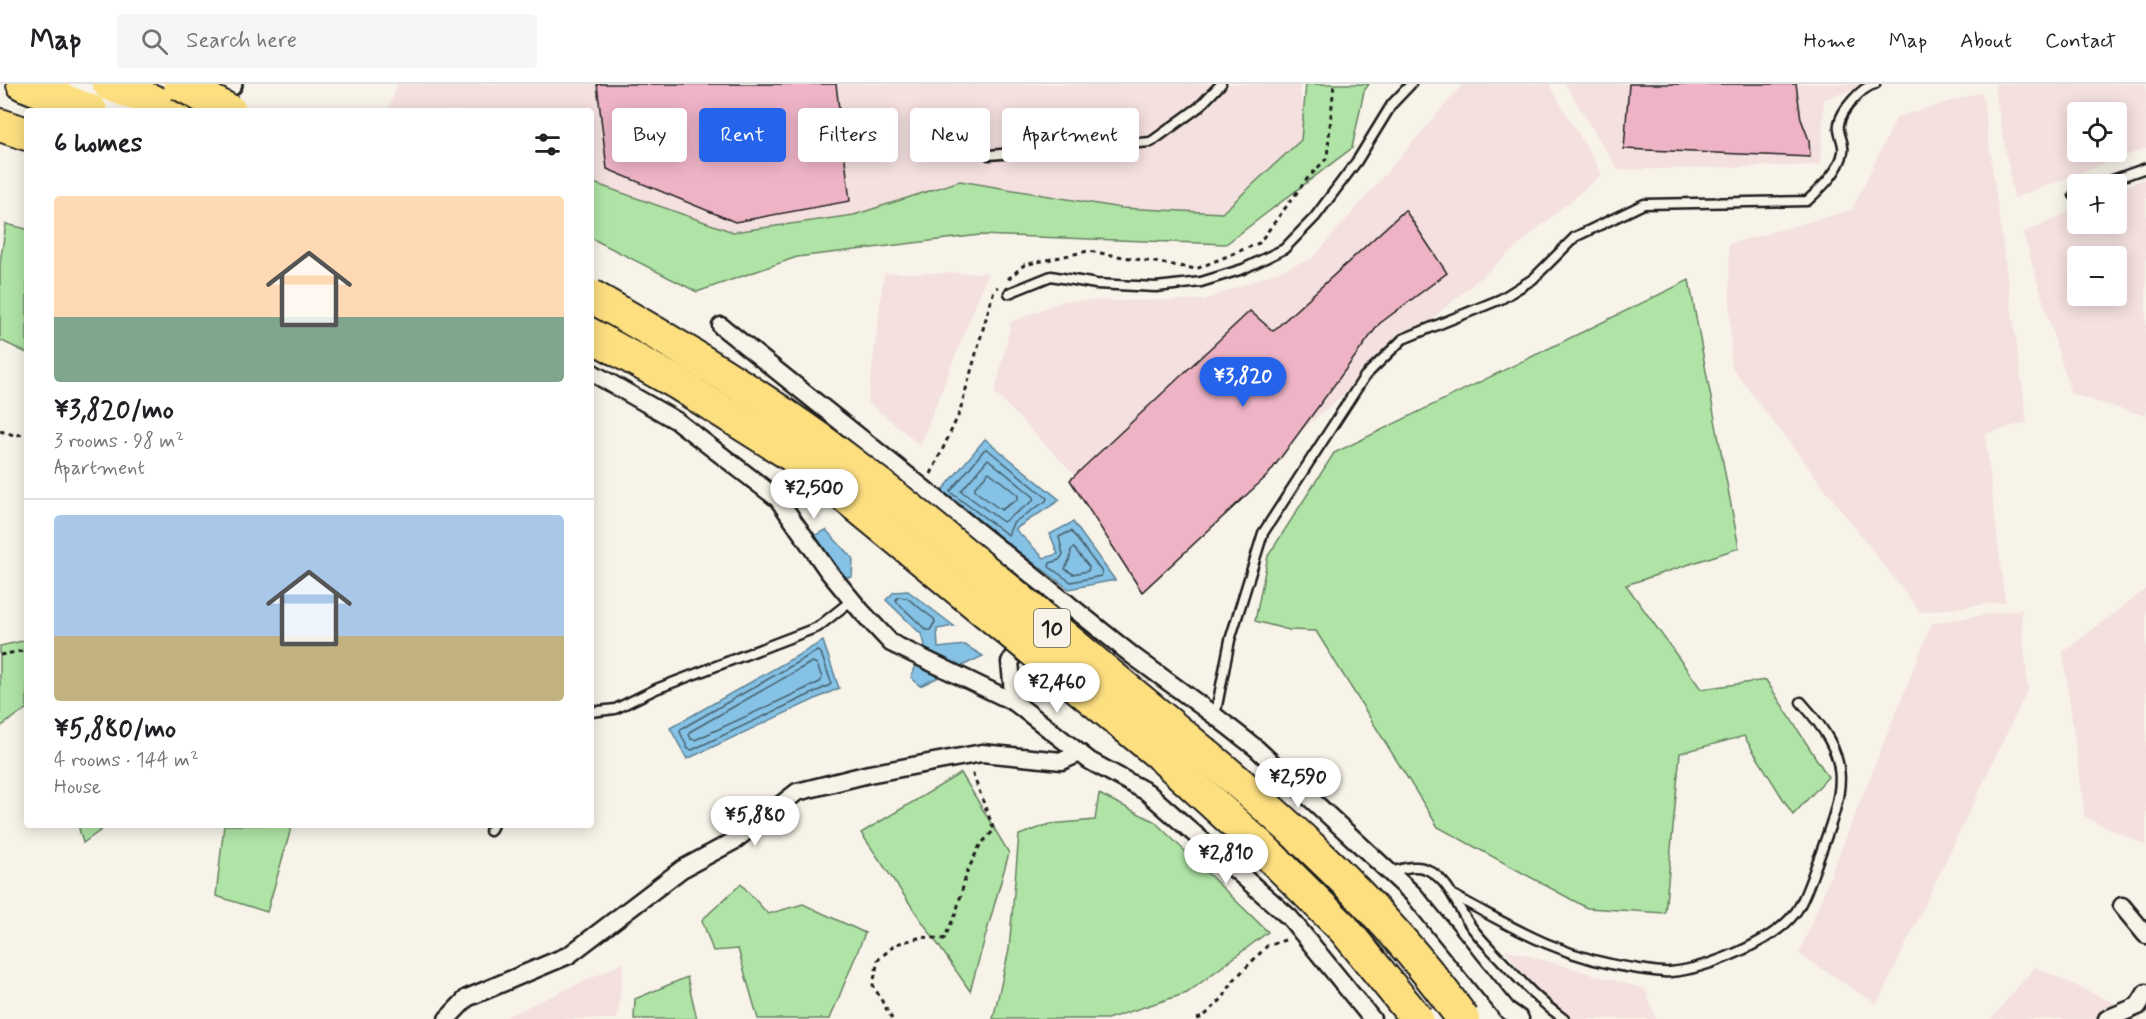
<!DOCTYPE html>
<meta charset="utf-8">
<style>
:root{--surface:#fff;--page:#f6f6f6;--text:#202124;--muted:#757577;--line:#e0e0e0;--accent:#2563eb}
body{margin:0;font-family:Mynerve,sans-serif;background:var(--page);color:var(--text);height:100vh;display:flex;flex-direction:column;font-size:22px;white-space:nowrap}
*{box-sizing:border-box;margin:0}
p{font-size:20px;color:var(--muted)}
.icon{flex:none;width:33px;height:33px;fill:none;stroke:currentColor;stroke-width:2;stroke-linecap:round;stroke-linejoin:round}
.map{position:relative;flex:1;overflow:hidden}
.details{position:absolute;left:24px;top:24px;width:570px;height:720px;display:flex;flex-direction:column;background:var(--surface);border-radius:6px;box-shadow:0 3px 15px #0003}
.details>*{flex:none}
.top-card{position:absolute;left:612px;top:24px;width:570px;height:54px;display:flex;gap:12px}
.tools{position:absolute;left:2067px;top:18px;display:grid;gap:12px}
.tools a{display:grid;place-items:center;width:60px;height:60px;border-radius:6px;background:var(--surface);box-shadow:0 3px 15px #0003;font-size:30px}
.price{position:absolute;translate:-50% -51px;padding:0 14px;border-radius:21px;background:#fff;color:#222;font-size:20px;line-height:39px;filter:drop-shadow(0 2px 3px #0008)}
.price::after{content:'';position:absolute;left:50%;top:36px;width:18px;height:14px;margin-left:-9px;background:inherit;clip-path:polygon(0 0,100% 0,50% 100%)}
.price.active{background:var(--accent);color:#fff}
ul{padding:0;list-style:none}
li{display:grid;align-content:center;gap:12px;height:318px;padding:0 30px}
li+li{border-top:2px solid var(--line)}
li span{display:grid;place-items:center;height:186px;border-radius:6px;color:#555}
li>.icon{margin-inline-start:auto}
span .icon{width:108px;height:108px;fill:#fffc;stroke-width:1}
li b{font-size:26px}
h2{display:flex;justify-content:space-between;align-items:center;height:72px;padding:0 30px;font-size:26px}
.tag{padding:0 21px;border-radius:6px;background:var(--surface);box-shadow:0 3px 15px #0003;font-size:21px;line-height:54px}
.tag.active{background:var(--accent);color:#fff}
header{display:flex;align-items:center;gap:36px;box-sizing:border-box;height:84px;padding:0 30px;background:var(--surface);border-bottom:2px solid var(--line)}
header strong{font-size:28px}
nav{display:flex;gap:33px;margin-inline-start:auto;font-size:21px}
.search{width:420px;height:54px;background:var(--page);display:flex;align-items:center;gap:15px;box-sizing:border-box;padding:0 21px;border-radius:6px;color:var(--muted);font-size:22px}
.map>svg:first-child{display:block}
.built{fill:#f4e0de;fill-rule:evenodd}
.green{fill:#afe4a6;stroke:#668061;stroke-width:1.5}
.water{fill:#85c2e5;stroke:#5b8095;stroke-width:1.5}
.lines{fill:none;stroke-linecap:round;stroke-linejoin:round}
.shore{stroke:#465e6c;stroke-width:1.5}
.building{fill:#eeb4c6;stroke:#1c1c1c;stroke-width:1.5}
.service-casing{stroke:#1c1c1c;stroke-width:13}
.minor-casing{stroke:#1c1c1c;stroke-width:21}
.tertiary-casing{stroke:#1c1c1c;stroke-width:26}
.motorway-casing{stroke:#1c1c1c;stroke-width:36}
.path{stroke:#1c1c1c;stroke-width:3;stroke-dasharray:4.5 4.5;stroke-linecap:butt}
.service{stroke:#f7f3e8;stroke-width:8}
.minor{stroke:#f7f3e8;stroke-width:16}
.tertiary{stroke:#f7f3e8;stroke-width:21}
.motorway{stroke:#fddf80;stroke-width:32}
.motorway-bridge-casing{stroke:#1c1c1c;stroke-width:36;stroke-linecap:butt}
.motorway-bridge{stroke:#fddf80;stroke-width:32}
.labels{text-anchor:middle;stroke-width:4.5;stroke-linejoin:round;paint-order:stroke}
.shield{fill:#f7f3e8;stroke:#5e5c59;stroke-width:1.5}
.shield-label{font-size:22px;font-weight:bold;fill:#1c1c1c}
</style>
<header>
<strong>Map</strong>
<div class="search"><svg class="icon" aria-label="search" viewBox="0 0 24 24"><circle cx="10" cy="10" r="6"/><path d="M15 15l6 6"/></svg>Search here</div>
<nav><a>Home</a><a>Map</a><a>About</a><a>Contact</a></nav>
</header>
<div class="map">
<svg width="2146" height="935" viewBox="0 0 2146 935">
<rect width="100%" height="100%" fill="#f7f3e8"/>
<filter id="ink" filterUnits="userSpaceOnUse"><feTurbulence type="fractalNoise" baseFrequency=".0167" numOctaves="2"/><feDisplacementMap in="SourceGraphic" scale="12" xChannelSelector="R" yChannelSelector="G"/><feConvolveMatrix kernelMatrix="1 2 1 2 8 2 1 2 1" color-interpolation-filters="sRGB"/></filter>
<g filter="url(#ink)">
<!-- built -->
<g class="built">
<path d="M397,0H1299L1311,69L1211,146L1001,142L719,162L591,114V27H388Z"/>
<path d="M1463,0H1549L1602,90L1154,472L995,309L1011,238L1063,217L1204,216L1313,174Z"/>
<path d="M1565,0H1872L1824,15L1821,81L1618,86Z"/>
<path d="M1994,0H2146V64L2014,114ZM2078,28H2116V68H2078Z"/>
<path d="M1982,8L2027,338L1985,350L2005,518L1920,528L1731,283L1729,160L1852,126L1897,33Z"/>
<path d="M2146,94V332L2071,310L2023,149L2077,124L2078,140H2116L2117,107ZM2078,172H2116V212H2078Z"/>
<path d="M884,189H988L920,361L868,318Z"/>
<path d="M2146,505V761L2085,733L2063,568Z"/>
<path d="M2021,525L2028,605L1877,920L1799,870L1932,539Z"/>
<path d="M1505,865L1645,905L1656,935H1552Z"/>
<path d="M624,879L617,935H501Z"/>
<path d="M2035,883L2142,932L2140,935H1991Z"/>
</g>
<!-- green -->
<g class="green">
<path d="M1306,0H1369L1364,7L1352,64L1226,160L980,151L797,173L697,208L591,154V98L733,148L854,131L960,97L1121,124L1222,129L1301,56Z"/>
<path d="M6,140L27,145V269L0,256V179Z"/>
<path d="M1689,196L1739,464L1626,501L1701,605L1766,596L1828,693L1793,731L1744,652L1680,669L1665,829L1587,824L1438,743L1316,547L1289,546L1255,537L1268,472L1334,369Z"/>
<path d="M27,556V624L0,643V562Z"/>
<path d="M961,689L1009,769L970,907L861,749Z"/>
<path d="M1099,710L1154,737L1268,848L1187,909L1107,935H993L1009,866L1019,751L1050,740L1095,736Z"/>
<path d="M78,741H108L83,759Z"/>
<path d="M224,741H292L267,828L216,812Z"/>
<path d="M741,800L768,830L803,820L865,849L830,935H758L738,865L713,867L702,836Z"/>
<path d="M687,893L697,935H634L635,915Z"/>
</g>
<!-- water -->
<g class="water">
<path d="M985,355L1060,416L1015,445L1044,474L1058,470L1050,450L1073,438L1115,496L1069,505L940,409Z"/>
<path d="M826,446L853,475L852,493H827L808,469L814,452Z"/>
<path d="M908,507L954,542L937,545L938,564L965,561L983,572L920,602L911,593L925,560L921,550L886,516L894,508Z"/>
<path d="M823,557L839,604L687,675L670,644Z"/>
</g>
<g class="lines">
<!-- shore -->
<g class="shore">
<path d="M987,365L1047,414L1046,417L1013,439L1008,451L950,408L984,366Z"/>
<path d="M988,375L1034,413L1033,417L1003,438L961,407Z"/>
<path d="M989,388L1018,411V415L1001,426L975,407V403Z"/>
<path d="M1071,447L1102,488L1101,492L1071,498L1049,483L1050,479L1059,476L1063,471L1059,453Z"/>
<path d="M1074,464L1089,483L1088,487L1073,490L1065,485L1070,474L1071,466Z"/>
<path d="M899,513L907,514L934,535L935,538L930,546H926L897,518L896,515Z"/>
<path d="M817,567L821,569L831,598L830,601L692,666L688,665L680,648L681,645Z"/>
<path d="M812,578L817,580L822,594L820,598L695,656L691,655L689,650L691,647Z"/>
</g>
</g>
<!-- building -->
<g class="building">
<path d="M597,0H836L850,117L735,138L607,85Z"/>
<path d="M1629,0H1796L1801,35L1809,56L1810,73L1624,65Z"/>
<path d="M1405,126L1447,189L1379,240L1268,391L1142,508L1070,396L1250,227L1273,247Z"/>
</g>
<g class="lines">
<!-- service casing -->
<g class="service-casing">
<g id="service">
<path d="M989,71L1151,58L1199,23L1221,0"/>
<path d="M2101,100L2146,84"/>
<path d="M2074,111L2078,109"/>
<path d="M1009,209L1051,192L1096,200L1156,203L1201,198L1243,185L1284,165L1315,133L1357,77L1392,20L1411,0"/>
<path d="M591,628L615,625L656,605L818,543L852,516"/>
<path d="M1215,632L1230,556L1263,449L1365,292L1403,255L1501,215L1533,195L1575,153L1644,120L1807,117C1820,105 1840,87 1843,68C1845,59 1837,49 1839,40C1841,26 1862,3 1875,0"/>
<path d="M490,747L493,741"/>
<path d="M1390,788C1403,785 1417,779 1430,787C1450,799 1455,819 1468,838C1476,851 1490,864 1501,876C1522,898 1538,917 1564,935"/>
<path d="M1455,812C1516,846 1567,876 1639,885C1649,886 1660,889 1670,888C1706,885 1773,858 1795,829C1805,817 1814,786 1820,771C1845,702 1854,677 1801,618"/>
</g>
</g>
<!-- minor casing -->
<g class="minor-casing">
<g id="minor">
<path d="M721,242L1133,572L1215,632L1256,664L1414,811L1507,926L1520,935"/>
<path d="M591,288L677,337L778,415L828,487L861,527L891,559L1014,618L1090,677L1147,708L1290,834L1372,935"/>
<path d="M1014,618L1010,578L1037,541L1067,519"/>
<path d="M2122,822L2146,851"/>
<path d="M447,935L467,914L569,871L682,785L734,757L797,708L869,690L982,669L1062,677L1080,669"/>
<path d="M2107,935L2138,922L2146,909"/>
</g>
</g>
<!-- tertiary casing -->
<g class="tertiary-casing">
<g id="tertiary">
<path d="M72,3L133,27"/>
<path d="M206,25L231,0"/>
</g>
</g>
<!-- motorway casing -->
<g class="motorway-casing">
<g id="motorway">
<path d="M23,0L91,27"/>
<path d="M109,0L178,27"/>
<path d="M0,41L27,50"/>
</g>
</g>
<!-- path -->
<g class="path">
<path d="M1008,195L1024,181L1088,167L1196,185L1259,159L1307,95L1327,74L1334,0"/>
<path d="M0,347L14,351L27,350"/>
<path d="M931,390L959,330L994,206L998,203"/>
<path d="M0,571L27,566"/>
<path d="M892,935L873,901L878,876L896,860L922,853L944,855L956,829L967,788L980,761L994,746L972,688"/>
<path d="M1197,935L1203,933L1223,914L1233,897L1267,862L1288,855"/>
</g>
<!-- service -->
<use href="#service" class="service"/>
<!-- minor -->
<use href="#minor" class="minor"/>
<!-- tertiary -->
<use href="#tertiary" class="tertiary"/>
<!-- motorway -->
<use href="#motorway" class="motorway"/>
<!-- motorway-bridge casing -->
<g class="motorway-bridge-casing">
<g id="motorway-bridge">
<path d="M180,0L230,27"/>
<path d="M591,212C669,256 746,302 819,355C916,426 1006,505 1099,582C1229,690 1364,795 1463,935"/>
<path d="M591,251L677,299L807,381L1158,669L1261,763L1344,845L1417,935"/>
</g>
</g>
<!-- motorway-bridge -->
<use href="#motorway-bridge" class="motorway-bridge"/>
</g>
</g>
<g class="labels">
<!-- shield labels -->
<rect class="shield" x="1034" y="525" width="36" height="38" rx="4.5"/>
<g class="shield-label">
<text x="1052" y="552">10</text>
</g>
</g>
</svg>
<div class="tools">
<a><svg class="icon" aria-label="locate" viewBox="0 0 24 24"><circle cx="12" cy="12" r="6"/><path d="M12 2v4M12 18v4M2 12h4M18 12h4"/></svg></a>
<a>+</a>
<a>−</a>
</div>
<b class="price active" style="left:1243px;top:324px">¥3,820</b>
<b class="price" style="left:814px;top:436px">¥2,500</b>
<b class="price" style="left:1057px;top:630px">¥2,460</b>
<b class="price" style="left:1298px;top:725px">¥2,590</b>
<b class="price" style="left:755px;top:763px">¥5,880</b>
<b class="price" style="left:1226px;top:801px">¥2,810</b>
<div class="top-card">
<a class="tag">Buy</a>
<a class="tag active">Rent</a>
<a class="tag">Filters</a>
<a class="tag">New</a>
<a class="tag">Apartment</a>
</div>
<section class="details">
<h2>6 homes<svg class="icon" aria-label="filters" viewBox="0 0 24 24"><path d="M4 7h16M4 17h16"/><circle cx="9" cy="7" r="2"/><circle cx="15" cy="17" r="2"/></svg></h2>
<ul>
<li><span style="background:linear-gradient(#ffd9b3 65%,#7fa58c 0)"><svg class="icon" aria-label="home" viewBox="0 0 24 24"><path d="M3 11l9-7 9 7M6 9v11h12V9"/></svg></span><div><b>¥3,820/mo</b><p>3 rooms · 98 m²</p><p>Apartment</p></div></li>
<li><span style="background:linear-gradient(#a9c7e8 65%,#c2b280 0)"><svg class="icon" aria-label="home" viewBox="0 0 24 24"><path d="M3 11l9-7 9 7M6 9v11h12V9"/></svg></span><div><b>¥5,880/mo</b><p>4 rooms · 144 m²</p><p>House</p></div></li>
</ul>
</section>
</div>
